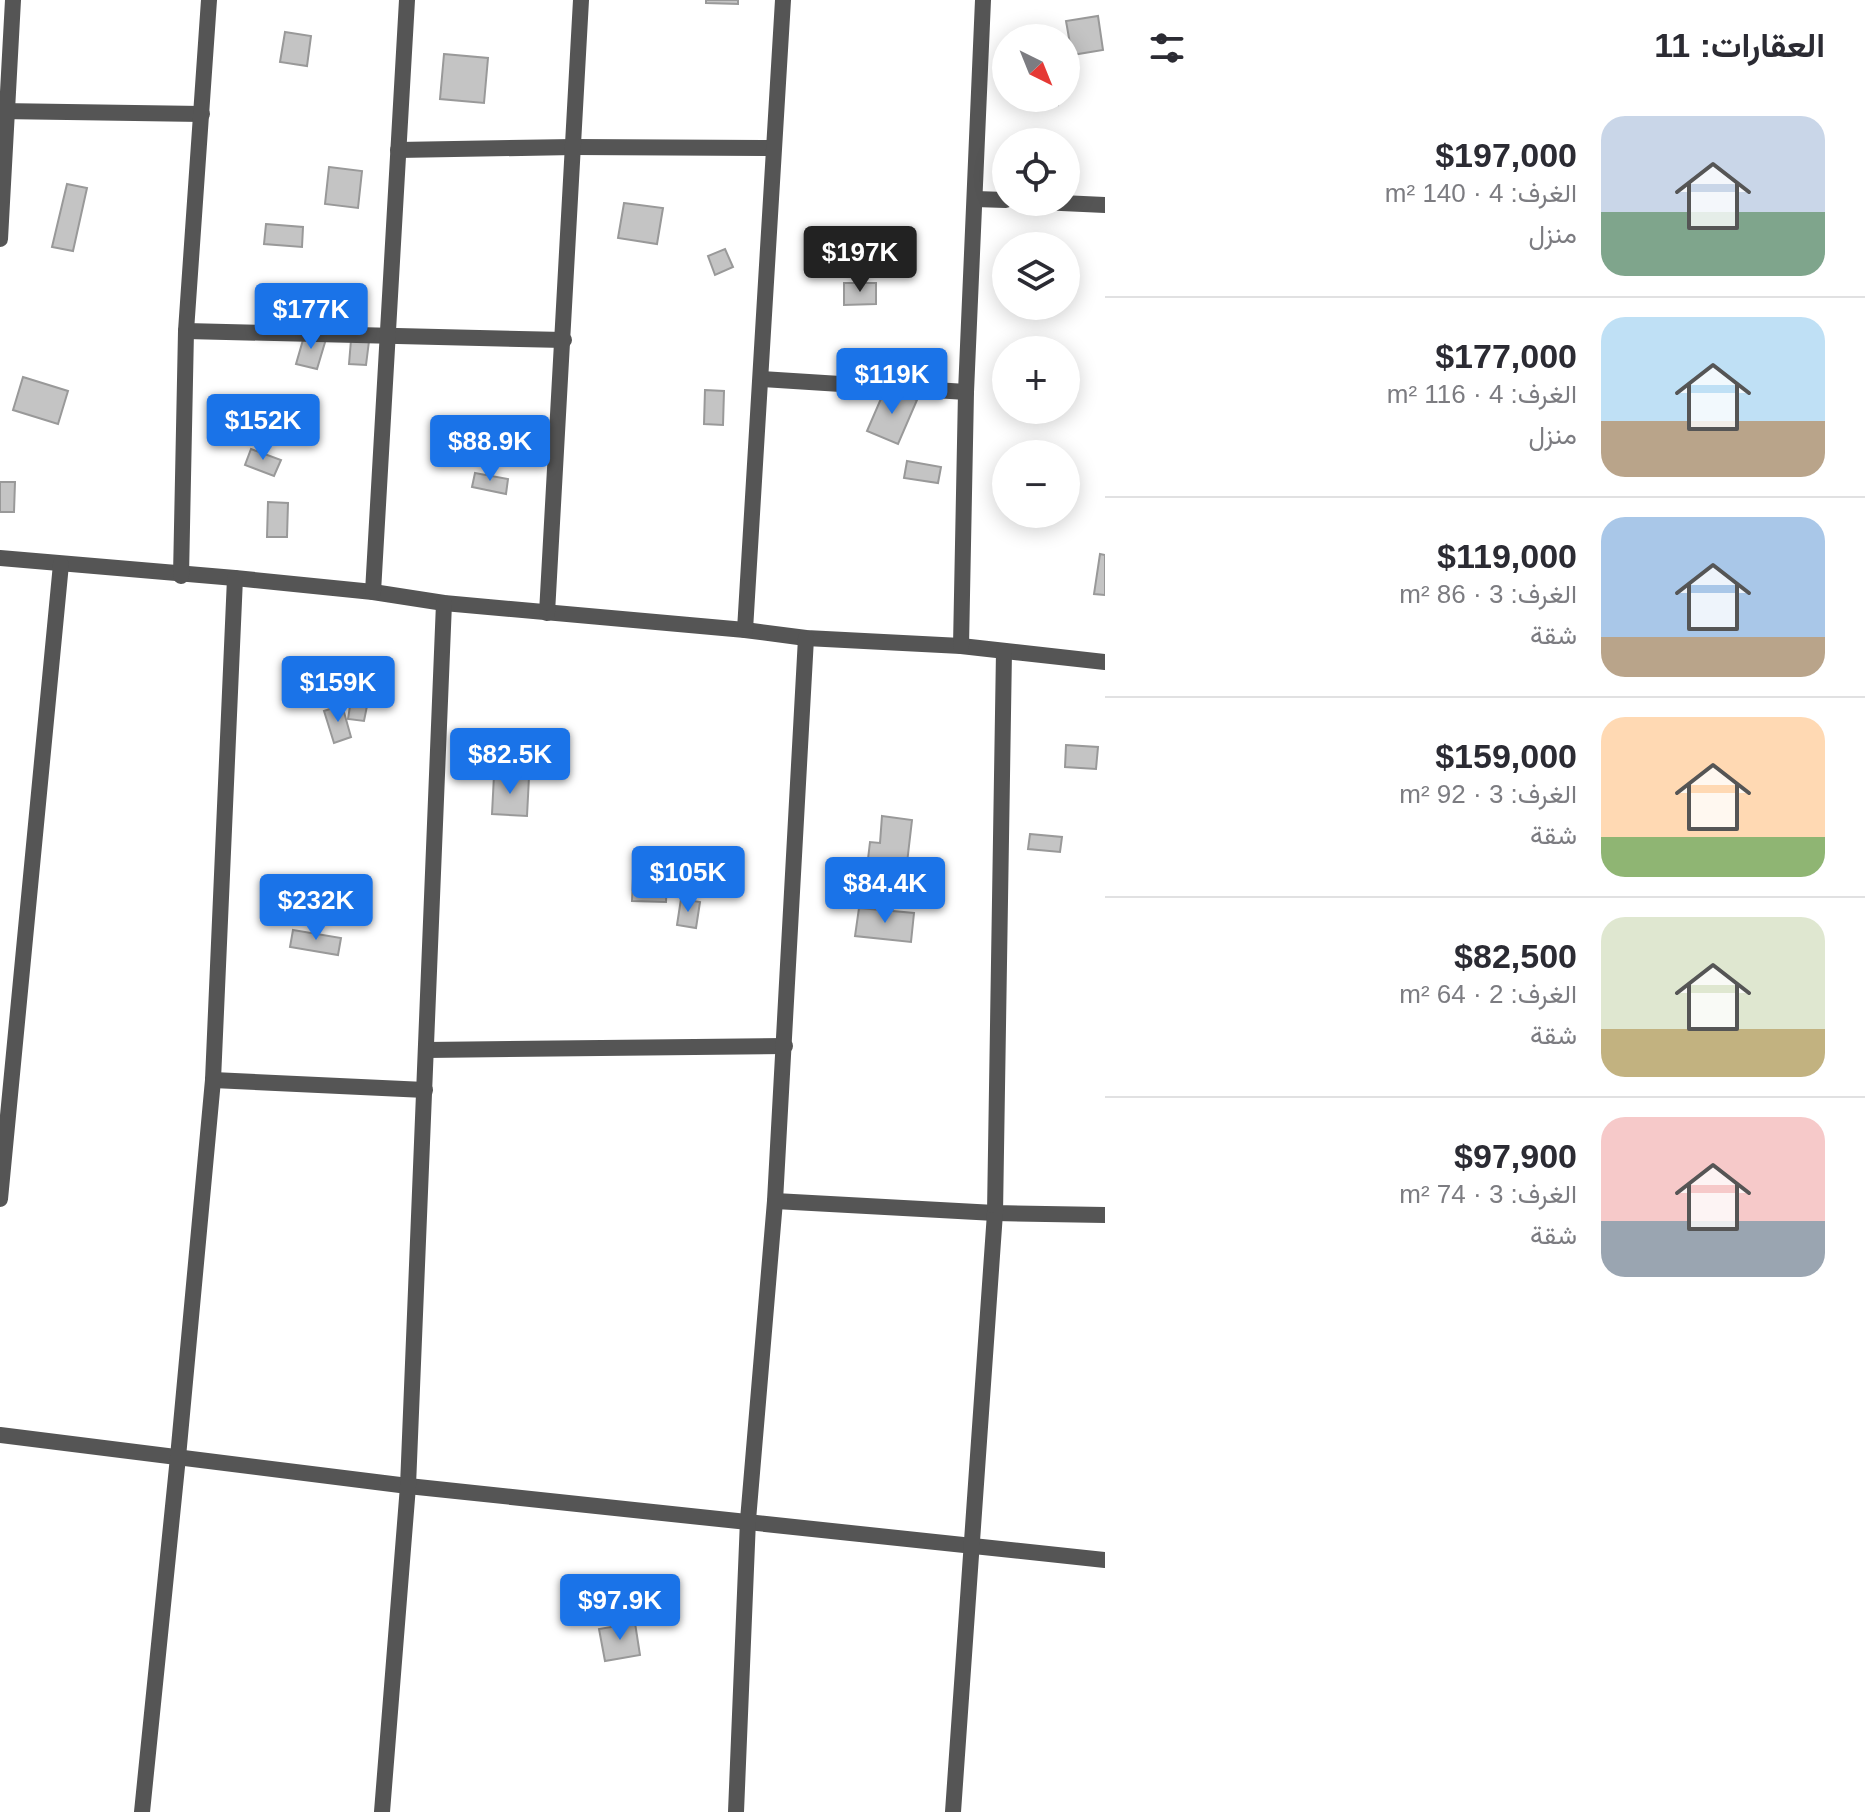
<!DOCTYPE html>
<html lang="ar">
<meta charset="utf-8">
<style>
:root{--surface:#fff;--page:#f2f2f3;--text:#2b2b33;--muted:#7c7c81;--line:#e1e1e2;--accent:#1a73e8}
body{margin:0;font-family:Helvetica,Vazirmatn,sans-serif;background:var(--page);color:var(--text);direction:rtl;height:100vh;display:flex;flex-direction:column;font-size:30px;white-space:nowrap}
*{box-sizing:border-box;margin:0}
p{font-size:26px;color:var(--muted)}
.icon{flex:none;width:44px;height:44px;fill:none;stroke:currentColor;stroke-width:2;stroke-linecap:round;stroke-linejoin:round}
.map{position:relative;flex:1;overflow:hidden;direction:ltr}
.sheet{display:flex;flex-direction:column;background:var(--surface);width:760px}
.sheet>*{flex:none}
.needle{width:52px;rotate:137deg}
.buttons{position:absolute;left:992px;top:24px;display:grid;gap:16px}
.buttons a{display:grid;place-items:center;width:88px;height:88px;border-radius:50%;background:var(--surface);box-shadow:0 4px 20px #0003;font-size:40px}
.price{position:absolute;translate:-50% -68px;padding:0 18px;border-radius:8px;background:var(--accent);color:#fff;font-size:26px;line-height:52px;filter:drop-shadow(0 2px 4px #0008)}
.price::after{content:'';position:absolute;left:50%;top:48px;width:24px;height:18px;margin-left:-12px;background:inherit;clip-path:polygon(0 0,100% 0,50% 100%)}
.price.on{background:#222;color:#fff}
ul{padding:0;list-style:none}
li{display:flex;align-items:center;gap:24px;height:200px;padding:0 40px}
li+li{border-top:2px solid var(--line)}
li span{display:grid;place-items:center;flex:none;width:224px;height:160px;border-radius:24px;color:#555}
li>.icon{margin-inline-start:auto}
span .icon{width:96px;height:96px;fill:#fffc;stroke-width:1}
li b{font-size:34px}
h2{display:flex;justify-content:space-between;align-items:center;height:96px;padding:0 40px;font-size:34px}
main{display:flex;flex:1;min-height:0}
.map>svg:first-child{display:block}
.building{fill:#c4c4c4;stroke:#999;stroke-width:2}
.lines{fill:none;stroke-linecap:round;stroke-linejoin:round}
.street{stroke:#555;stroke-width:16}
</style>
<main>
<section class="sheet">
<h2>العقارات: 11<svg class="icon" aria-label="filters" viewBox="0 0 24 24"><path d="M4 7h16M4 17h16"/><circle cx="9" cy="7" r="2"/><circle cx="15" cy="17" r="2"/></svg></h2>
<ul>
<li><span style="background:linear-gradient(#c9d6e8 60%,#7fa58c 0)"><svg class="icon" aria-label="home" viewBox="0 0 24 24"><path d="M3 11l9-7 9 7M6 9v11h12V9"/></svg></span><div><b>$197,000</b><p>الغرف: 4 · 140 m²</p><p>منزل</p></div></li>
<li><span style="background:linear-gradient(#bfe0f5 65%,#b9a48a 0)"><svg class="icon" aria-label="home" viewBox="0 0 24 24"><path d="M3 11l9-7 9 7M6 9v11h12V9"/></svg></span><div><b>$177,000</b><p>الغرف: 4 · 116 m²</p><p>منزل</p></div></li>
<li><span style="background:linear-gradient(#a9c7e8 75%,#b9a48a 0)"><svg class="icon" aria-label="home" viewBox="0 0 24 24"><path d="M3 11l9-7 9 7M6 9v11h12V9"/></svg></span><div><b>$119,000</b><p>الغرف: 3 · 86 m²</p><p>شقة</p></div></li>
<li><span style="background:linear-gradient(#ffd9b3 75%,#8fb573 0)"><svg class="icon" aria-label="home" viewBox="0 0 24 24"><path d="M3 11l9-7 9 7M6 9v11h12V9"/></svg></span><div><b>$159,000</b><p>الغرف: 3 · 92 m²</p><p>شقة</p></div></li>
<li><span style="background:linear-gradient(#dfe7d0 70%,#c2b280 0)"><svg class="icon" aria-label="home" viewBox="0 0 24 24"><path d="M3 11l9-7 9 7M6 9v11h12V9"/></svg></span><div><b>$82,500</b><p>الغرف: 2 · 64 m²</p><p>شقة</p></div></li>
<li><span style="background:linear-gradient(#f6c9c9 65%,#9aa5b1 0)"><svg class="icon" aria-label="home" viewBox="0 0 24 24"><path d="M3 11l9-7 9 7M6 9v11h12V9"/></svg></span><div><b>$97,900</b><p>الغرف: 3 · 74 m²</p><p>شقة</p></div></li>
</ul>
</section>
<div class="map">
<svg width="1105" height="1812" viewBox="0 0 1105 1812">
<rect width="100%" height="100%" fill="#fff"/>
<!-- building -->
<g class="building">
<path d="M706,0H738V4L706,3Z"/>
<path d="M1098,16L1103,50L1072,55L1066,21Z"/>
<path d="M285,32L311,36L307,66L280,62Z"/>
<path d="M444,54L488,58L484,103L440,99Z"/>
<path d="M1031,98H1061L1058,105Z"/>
<path d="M329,167L362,171L358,208L325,204Z"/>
<path d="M67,184L87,188L73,251L52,247Z"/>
<path d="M624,203L663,208L657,244L618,238Z"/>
<path d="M266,224L303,227L302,247L264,244Z"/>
<path d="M725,249L733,267L715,275L708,256Z"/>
<path d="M844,283H876V304L844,305Z"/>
<path d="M305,333L326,339L317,369L296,364Z"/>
<path d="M351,340L369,341L366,365L349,364Z"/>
<path d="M23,377L68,391L58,424L13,410Z"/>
<path d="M886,387L917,400L898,444L867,431Z"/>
<path d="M705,390L724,391L723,425L704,424Z"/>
<path d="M251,449L281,460L274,476L245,465Z"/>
<path d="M907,461L941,467L938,483L904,478Z"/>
<path d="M475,473L508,479L506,494L472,487Z"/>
<path d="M0,482H15L14,512H0Z"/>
<path d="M268,502L288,503L287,537H267Z"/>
<path d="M1100,554L1105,555V595L1094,594Z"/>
<path d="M352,693L369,696L364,721L348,719Z"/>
<path d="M342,705L351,737L334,743L324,711Z"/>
<path d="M1066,745L1098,747L1096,769L1065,767Z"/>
<path d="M494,775L529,777L527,816L492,814Z"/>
<path d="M882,816L912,820L907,863L868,859L870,842L880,843Z"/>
<path d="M1030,834L1062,837L1060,852L1028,849Z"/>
<path d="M633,878L667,880L666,902L632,901Z"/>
<path d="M681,899L700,902L696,928L677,925Z"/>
<path d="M859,908L914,913L911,942L855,936Z"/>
<path d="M293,930L341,938L338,955L290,947Z"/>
<path d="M635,1623L640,1655L605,1661L599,1629Z"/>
</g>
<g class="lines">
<!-- street -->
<g class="street">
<path d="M0,111L202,114"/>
<path d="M398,150L574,147L772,148"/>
<path d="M975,199L1006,200"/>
<path d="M1040,202L1105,205"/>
<path d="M0,239L13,0"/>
<path d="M186,331L564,340"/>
<path d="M761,379L966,392"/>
<path d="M0,558L235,578L373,592L444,603L745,630L806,638L961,646L1105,662"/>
<path d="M181,576L186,331L209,0"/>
<path d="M373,592L407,0"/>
<path d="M547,613L581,0"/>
<path d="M745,630L783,0"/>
<path d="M961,646L966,392L983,0"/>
<path d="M426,1050L785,1046"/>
<path d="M213,1080L425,1090"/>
<path d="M0,1199L61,564"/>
<path d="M775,1201L995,1213L1105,1215"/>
<path d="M0,1435L408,1486L1105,1560"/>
<path d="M142,1812L178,1457L213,1080L235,578"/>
<path d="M382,1812L408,1486L444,603"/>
<path d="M736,1812L748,1520L775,1201L806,638"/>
<path d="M953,1812L995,1213L1004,651"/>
</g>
</g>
</svg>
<div class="buttons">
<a><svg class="needle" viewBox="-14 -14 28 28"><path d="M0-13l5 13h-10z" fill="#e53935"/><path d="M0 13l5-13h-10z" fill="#7c7c81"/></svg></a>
<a><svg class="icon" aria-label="locate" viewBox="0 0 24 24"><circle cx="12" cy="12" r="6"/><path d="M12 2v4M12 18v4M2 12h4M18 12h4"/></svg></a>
<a><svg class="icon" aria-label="layers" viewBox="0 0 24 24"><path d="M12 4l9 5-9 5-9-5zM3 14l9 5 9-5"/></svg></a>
<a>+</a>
<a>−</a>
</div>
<b class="price on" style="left:860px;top:294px">$197K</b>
<b class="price" style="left:311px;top:351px">$177K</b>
<b class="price" style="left:892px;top:416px">$119K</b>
<b class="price" style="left:263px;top:462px">$152K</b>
<b class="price" style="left:490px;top:483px">$88.9K</b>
<b class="price" style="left:338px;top:724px">$159K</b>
<b class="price" style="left:510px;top:796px">$82.5K</b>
<b class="price" style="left:688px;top:914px">$105K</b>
<b class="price" style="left:885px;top:925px">$84.4K</b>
<b class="price" style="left:316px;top:942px">$232K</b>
<b class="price" style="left:620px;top:1642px">$97.9K</b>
</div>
</main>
